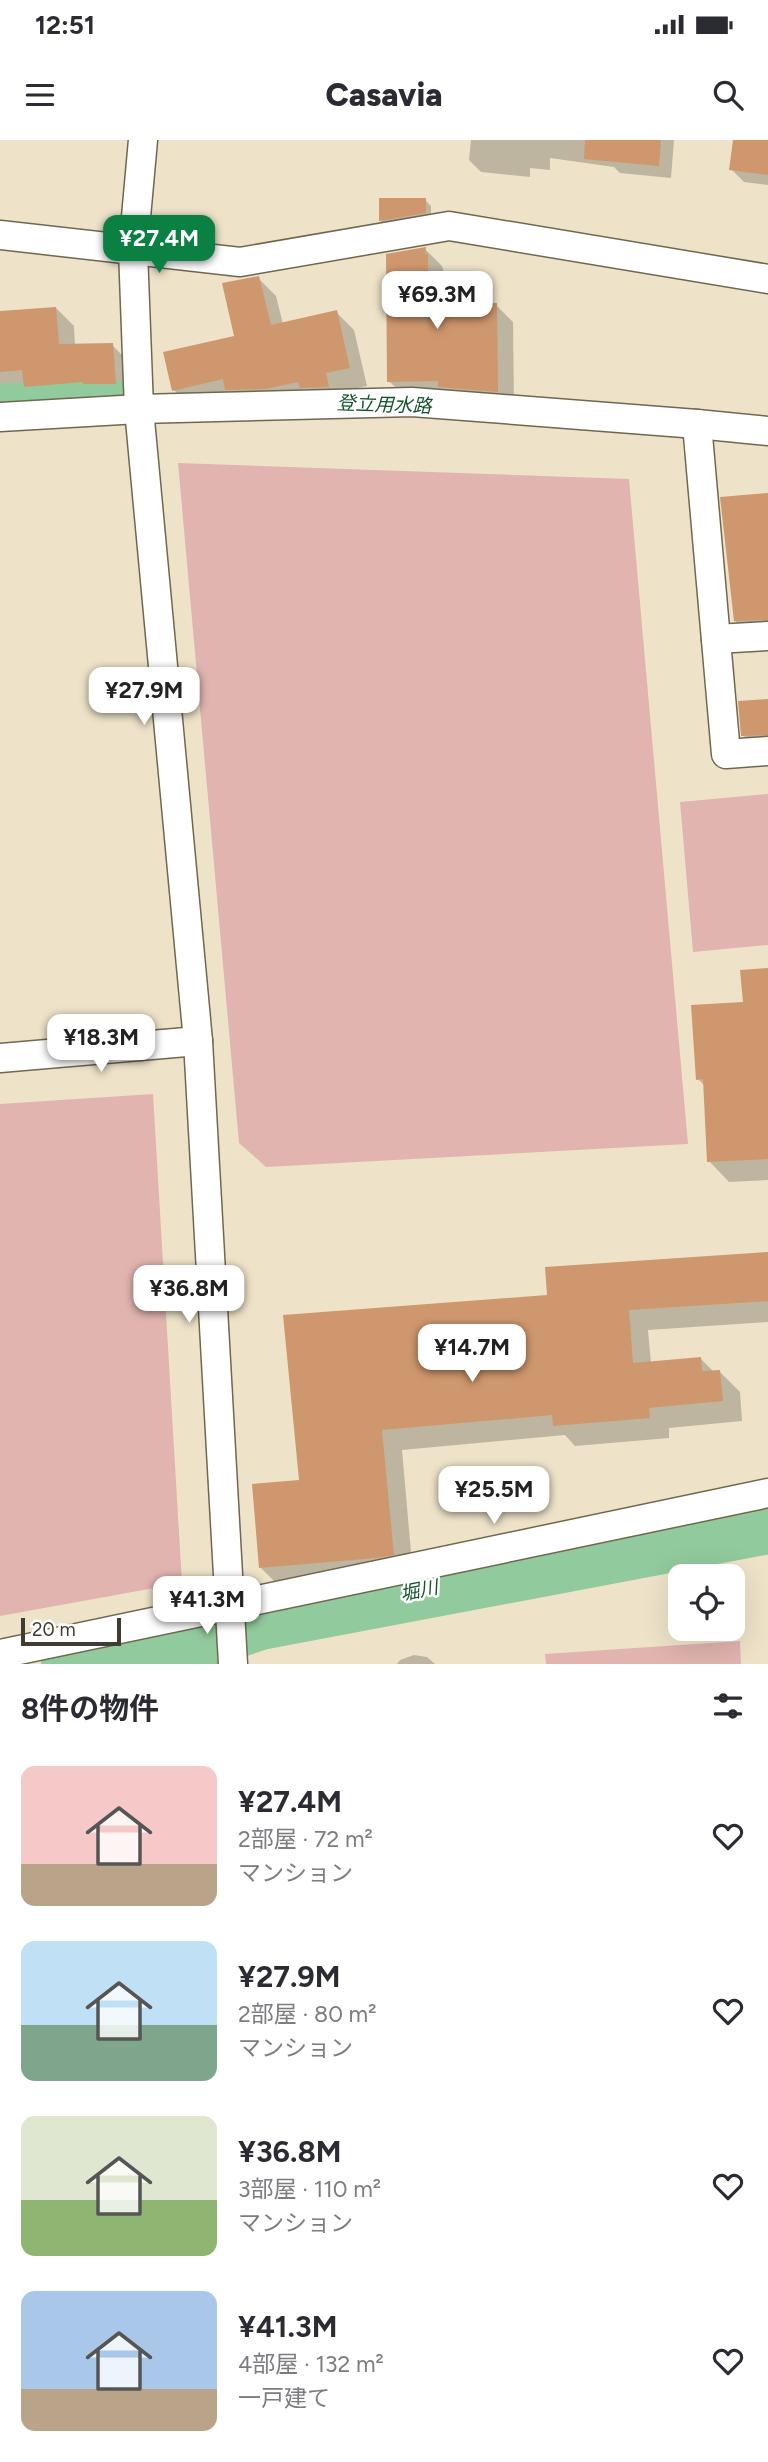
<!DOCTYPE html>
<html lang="ja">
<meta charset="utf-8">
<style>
:root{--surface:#fff;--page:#f2f2f3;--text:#2b2b33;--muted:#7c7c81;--accent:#0b8043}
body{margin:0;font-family:Figtree,"Noto Sans JP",sans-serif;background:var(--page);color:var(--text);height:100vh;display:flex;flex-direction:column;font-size:26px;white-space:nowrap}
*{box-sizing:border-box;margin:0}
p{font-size:23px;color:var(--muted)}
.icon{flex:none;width:38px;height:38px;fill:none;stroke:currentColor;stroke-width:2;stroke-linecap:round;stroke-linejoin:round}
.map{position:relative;height:1524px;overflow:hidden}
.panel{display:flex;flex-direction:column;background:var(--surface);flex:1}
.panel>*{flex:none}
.controls{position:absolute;left:668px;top:1424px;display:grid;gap:14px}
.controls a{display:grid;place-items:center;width:77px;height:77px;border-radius:14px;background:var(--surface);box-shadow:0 7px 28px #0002;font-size:35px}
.scale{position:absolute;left:21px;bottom:18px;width:100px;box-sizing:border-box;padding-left:7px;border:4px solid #403c32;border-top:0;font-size:19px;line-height:24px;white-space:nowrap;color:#403c32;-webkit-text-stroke:5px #fff;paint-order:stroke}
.price{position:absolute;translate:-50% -60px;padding:0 16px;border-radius:14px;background:#fff;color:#222;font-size:23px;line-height:46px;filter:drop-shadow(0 2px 4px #0008)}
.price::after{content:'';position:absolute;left:50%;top:42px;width:21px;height:16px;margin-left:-10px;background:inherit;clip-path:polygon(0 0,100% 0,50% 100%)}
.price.current{background:var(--accent);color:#fff}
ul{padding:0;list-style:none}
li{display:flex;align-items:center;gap:21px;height:175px;padding:0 21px}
li span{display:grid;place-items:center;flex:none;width:196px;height:140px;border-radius:14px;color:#555}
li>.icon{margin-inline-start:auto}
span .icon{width:84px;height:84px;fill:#fffc;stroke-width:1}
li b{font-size:30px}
h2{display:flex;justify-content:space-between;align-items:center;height:84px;padding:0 21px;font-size:30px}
.status{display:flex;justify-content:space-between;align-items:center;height:49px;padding:0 35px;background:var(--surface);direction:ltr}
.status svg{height:19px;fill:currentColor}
header{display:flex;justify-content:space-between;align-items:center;height:91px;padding:0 21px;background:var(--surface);font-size:32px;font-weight:800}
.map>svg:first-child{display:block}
.green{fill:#e1b4af}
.shadow{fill:#0003}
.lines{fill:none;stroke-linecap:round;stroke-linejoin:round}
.canal{stroke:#91ca9c;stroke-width:35}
.river{stroke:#91ca9c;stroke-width:60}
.building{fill:#cf976d}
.street-casing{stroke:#706750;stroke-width:31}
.street{stroke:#fff;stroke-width:28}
.labels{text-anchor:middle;stroke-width:5;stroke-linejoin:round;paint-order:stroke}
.water-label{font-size:19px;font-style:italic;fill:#15542a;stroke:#fff}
</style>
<div class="status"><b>12:51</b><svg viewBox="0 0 49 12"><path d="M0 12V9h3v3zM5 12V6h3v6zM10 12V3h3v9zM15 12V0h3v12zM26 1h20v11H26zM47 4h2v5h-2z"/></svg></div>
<header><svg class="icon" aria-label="menu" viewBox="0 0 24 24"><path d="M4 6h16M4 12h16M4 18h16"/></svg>Casavia<svg class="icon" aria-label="search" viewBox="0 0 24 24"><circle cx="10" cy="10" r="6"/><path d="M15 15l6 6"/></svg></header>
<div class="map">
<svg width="768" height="1524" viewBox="0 0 768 1524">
<rect width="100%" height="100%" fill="#eee3c9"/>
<!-- green -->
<g class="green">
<path d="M178,323L629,339L688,1004L266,1027L239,1003Z"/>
<path d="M768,654V805L693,812L680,662Z"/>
<path d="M153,954L182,1443L0,1476V964Z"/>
<path d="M740,1501L741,1524H546L545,1514Z"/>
</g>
<!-- shadow -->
<g class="shadow">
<path d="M471,0H674L671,38L620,33L614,27L550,18V30L530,28V37L481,32L469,20Z"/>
<path d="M735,0H768V45L744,42L731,29Z"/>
<path d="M425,60L431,66V79L386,86L380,81Z"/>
<path d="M425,109L442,126L444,133L445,165H496L513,182L514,268L406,258L389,241Z"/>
<path d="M258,138L276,156L283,184L336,172L354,190L367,246L343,251L192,268L174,250L237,197Z"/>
<path d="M56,168L74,186L75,206L112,205L130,223L133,261L43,264L27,249L0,251V172Z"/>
<path d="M768,354V500L756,501L735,481Z"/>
<path d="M768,561V616H763L743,595Z"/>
<path d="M768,830V1040L729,1042L709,1021L705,946L698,939Z"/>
<path d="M768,1114V1182L648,1190L651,1223L701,1219L714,1232H720L740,1252L742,1281L669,1288V1298L575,1306L565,1295L402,1310L413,1435L281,1448L261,1428L301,1341L549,1156Z"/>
<path d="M414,1515L427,1517L435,1524H397L400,1520Z"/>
</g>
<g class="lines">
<!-- canal -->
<path class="canal" d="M0,261L115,258"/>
<!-- river -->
<path class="river" d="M71,1524L200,1500L260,1480L768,1384"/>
</g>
<!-- building -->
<g class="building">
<path d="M585,0H661L659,26L584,19Z"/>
<path d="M733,0H768V35L729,30Z"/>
<path d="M379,58H426V73L379,81Z"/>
<path d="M426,107L425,114H428V163H497L498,252L438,247V241L387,242L386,114Z"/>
<path d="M259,136L271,185L337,170L350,228L326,233L329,247L300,248L298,242L266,249L225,250L223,239L172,251L163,212L234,196L222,143Z"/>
<path d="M56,167L59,204L113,203L116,244H83V242L24,247L22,230L0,232V171Z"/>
<path d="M768,353V480L734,481L720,357Z"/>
<path d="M768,559V595L741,596L738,561Z"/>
<path d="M768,828V1019L707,1022L703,939L696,940L691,865L743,862L740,830Z"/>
<path d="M768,1112V1161L629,1170L633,1223L701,1217L702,1231L720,1230L723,1261L649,1268L650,1278L553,1286L552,1275L382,1290L394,1415L376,1418L259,1428L252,1344L299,1340L283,1175L547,1155L545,1127Z"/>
</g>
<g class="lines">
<!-- street casing -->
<g class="street-casing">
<g id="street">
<path d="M143,0L133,110L139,269L198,901L233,1524"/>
<path d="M0,95L240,122L449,86L768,139"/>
<path d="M0,277L139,269L412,262L697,284L768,291"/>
<path d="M697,284L726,614L768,611"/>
<path d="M716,499L768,496"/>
<path d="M0,918L198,901"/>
<path d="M0,1514L768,1353"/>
</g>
</g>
<!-- street -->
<use href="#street" class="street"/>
</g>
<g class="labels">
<!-- water labels -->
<g class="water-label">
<text transform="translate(384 264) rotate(2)" y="7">登立用水路</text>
<text transform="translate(419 1450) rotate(-11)" y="7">堀川</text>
</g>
</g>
</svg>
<div class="controls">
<a><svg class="icon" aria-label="locate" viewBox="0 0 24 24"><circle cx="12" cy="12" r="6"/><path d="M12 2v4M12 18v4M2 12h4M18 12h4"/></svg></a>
</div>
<div class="scale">20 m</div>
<b class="price current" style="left:159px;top:135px">¥27.4M</b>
<b class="price" style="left:437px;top:191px">¥69.3M</b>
<b class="price" style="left:144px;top:587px">¥27.9M</b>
<b class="price" style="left:101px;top:934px">¥18.3M</b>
<b class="price" style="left:189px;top:1185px">¥36.8M</b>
<b class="price" style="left:472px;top:1244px">¥14.7M</b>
<b class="price" style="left:494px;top:1386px">¥25.5M</b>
<b class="price" style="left:207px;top:1496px">¥41.3M</b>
</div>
<section class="panel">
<h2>8件の物件<svg class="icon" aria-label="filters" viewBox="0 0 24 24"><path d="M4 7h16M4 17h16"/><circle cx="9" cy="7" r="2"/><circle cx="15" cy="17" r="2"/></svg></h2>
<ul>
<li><span style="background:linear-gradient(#f6c9c9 70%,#b9a48a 0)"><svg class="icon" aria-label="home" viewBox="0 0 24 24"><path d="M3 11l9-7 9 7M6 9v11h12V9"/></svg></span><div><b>¥27.4M</b><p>2部屋 · 72 m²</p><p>マンション</p></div><svg class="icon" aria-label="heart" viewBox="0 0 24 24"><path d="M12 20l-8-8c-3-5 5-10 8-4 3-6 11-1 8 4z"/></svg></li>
<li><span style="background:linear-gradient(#bfe0f5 60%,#7fa58c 0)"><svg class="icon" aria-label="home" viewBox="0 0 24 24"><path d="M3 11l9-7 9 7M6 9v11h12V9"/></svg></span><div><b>¥27.9M</b><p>2部屋 · 80 m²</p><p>マンション</p></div><svg class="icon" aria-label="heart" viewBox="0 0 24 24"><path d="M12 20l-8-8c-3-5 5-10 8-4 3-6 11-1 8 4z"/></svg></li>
<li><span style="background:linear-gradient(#dfe7d0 60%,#8fb573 0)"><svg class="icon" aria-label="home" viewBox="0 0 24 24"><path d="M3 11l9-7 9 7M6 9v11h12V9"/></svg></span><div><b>¥36.8M</b><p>3部屋 · 110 m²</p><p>マンション</p></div><svg class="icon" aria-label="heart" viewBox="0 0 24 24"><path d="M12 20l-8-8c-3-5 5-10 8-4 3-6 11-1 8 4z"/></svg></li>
<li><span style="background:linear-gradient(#a9c7e8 70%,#b9a48a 0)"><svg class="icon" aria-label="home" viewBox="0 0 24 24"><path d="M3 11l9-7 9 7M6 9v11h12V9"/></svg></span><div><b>¥41.3M</b><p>4部屋 · 132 m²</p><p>一戸建て</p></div><svg class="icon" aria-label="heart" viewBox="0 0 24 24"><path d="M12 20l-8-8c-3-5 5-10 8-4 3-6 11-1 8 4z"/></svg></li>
</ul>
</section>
